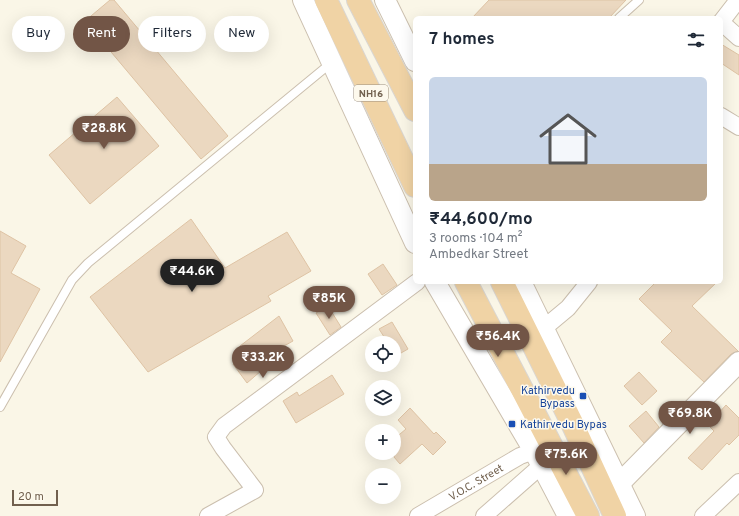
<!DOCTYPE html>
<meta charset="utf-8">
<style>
:root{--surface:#fff;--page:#f2f2f3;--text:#1f2937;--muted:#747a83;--line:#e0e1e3;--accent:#725546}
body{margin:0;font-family:Overpass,sans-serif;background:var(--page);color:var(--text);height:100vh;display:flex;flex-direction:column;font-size:15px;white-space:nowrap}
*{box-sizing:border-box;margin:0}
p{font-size:13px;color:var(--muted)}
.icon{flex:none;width:22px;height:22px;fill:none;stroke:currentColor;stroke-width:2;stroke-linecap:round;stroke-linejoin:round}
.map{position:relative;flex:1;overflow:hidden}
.sheet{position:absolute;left:413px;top:16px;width:310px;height:268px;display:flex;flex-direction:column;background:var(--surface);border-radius:6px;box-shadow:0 4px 16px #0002}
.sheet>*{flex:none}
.top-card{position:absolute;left:12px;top:16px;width:341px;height:36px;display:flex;gap:8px}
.fabs{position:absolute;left:365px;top:336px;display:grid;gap:8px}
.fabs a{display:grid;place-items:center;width:36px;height:36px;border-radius:50%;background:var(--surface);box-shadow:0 4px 16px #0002;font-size:20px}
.scale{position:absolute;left:12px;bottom:10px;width:46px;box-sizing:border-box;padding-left:4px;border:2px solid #71604e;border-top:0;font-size:11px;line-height:14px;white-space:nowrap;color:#71604e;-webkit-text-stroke:3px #fdf9ed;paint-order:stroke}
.price{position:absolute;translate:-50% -34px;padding:0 9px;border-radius:14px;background:var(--accent);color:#fff;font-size:13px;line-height:26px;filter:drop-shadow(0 1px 2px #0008)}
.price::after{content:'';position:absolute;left:50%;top:24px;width:12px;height:9px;margin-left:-6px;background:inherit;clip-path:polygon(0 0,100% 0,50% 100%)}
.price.current{background:#222;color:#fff}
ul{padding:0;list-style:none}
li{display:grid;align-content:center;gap:8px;height:212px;padding:0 16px}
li+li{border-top:1px solid var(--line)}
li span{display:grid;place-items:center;height:124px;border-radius:6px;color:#555}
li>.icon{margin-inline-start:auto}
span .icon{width:72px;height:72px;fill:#fffc;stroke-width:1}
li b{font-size:17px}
h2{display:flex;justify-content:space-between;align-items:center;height:48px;padding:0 16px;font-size:17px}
.chip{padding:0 14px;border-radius:18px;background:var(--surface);box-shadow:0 4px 16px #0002;font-size:14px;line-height:36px}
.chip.current{background:var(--accent);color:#fff}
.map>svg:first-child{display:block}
.building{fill:#ebd8c0;stroke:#dec3a4}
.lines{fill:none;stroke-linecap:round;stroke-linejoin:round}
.service-casing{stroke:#cbbfae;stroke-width:10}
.minor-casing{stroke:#cbbfae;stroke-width:18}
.tertiary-casing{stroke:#cbbfae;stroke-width:22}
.trunk-casing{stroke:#dad6d1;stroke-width:24}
.service{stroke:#fff;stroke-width:8}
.minor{stroke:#fff;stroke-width:16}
.tertiary{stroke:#fff;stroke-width:20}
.trunk{stroke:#f0d3a5;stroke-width:22}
.transit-dot{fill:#1a4fb4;stroke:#fdf9ed;stroke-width:1.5}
.labels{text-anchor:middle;stroke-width:3;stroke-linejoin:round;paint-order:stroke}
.shield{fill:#fdf9ed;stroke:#9b8e7e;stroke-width:1}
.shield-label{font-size:10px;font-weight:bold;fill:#71604e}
.transit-label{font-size:11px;fill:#164399;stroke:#fdf9ed;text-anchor:end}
.street-label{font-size:11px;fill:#71604e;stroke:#fdf9ed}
</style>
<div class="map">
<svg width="739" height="516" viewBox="0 0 739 516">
<rect width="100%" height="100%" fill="#faf6e7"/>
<!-- building -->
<g class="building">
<path d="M110,0H114L228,136L201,159L85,21Z"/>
<path d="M489,0H626L609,18H472Z"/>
<path d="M721,44L739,55V75L721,63Z"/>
<path d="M117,97L159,146L90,204L49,155Z"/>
<path d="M191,219L225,268L287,232L311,271L268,296L271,301L148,372L90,297Z"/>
<path d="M0,231L26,246L11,273L40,289L0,362Z"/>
<path d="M383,264L397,285L382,295L368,274Z"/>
<path d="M656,282H717L692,306L738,351L731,354L704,382L661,342L672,331L639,299Z"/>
<path d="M328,306L341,327L330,335L316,313Z"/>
<path d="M279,316L293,341L264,357L269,364L247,383L233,364L247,354L240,346Z"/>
<path d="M392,322L408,349L394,357V343H388L379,329Z"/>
<path d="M639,372L657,391L642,405L624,386Z"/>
<path d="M332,375L344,394L296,423L283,401L297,392L299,396Z"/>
<path d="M726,405L739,418V435L729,445L727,443L702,470L688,458L714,431L708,425Z"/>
<path d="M410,408L434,434L436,432L446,442L433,455L422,444L400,464L394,457V439L406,429L398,420Z"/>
<path d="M646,411L659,427L644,443L629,426Z"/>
</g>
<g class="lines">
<!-- service casing -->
<g class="service-casing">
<g id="service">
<path d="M619,18L639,0"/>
<path d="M0,407L72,280L88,263L331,63"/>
</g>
</g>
<!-- minor casing -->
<g class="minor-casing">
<g id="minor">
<path d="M721,22L738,0"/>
<path d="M721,22L739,38"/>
<path d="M721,116L739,127"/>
<path d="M544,328L568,308L589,282"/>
<path d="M208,516L255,490L223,448L216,437L224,426L417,282"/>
<path id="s1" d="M418,516L520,456L534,451"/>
<path d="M484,516L542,465"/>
<path d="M703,516L739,482"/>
</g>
</g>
<!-- tertiary casing -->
<g class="tertiary-casing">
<g id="tertiary">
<path d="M303,0L415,243"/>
<path d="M385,0L415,61"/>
<path d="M435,282L534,451L568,516"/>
<path d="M521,282L635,516"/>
<path d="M618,485L739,362"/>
</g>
</g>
<!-- trunk casing -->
<g class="trunk-casing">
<g id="trunk">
<path d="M326,0L415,186"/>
<path d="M358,0L415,110"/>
<path d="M466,282L588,516"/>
<path d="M502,282L572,423L615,516"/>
</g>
</g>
<!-- service -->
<use href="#service" class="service"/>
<!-- minor -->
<use href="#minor" class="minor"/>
<!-- tertiary -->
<use href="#tertiary" class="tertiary"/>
<!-- trunk -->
<use href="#trunk" class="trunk"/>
</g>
<!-- markers -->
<g class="transit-dot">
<rect x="579" y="392" width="8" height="8" rx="2"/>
<rect x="508" y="420" width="8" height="8" rx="2"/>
</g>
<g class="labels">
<!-- shield labels -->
<rect class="shield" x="354" y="85" width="34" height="16" rx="3"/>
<g class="shield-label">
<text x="371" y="97">NH16</text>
</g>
<!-- transit labels -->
<g class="transit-label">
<text x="575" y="394">Kathirvedu<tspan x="575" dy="13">Bypass</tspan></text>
<text x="520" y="428" text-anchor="start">Kathirvedu Bypas</text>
</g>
<!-- street labels -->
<g class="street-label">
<text dy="4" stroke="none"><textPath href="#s1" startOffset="67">V.O.C. Street</textPath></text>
</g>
</g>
</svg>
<div class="fabs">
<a><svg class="icon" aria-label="locate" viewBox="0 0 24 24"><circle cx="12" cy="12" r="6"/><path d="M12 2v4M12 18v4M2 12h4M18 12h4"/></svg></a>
<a><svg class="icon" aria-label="layers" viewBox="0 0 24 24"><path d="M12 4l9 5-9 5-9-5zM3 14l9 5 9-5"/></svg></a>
<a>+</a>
<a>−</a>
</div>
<div class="scale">20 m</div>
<b class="price" style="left:104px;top:150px">₹28.8K</b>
<b class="price current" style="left:192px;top:293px">₹44.6K</b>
<b class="price" style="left:329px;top:320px">₹85K</b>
<b class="price" style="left:498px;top:358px">₹56.4K</b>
<b class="price" style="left:263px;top:379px">₹33.2K</b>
<b class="price" style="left:690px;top:435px">₹69.8K</b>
<b class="price" style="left:566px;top:476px">₹75.6K</b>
<div class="top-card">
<a class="chip">Buy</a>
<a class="chip current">Rent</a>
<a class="chip">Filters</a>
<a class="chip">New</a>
</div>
<section class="sheet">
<h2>7 homes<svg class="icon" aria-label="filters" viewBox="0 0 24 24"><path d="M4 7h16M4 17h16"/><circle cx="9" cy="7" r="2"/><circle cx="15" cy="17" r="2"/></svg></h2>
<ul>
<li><span style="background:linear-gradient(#c9d6e8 70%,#b9a48a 0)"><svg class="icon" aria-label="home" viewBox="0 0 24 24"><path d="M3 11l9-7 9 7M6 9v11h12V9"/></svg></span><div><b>₹44,600/mo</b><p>3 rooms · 104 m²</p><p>Ambedkar Street</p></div></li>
</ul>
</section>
</div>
